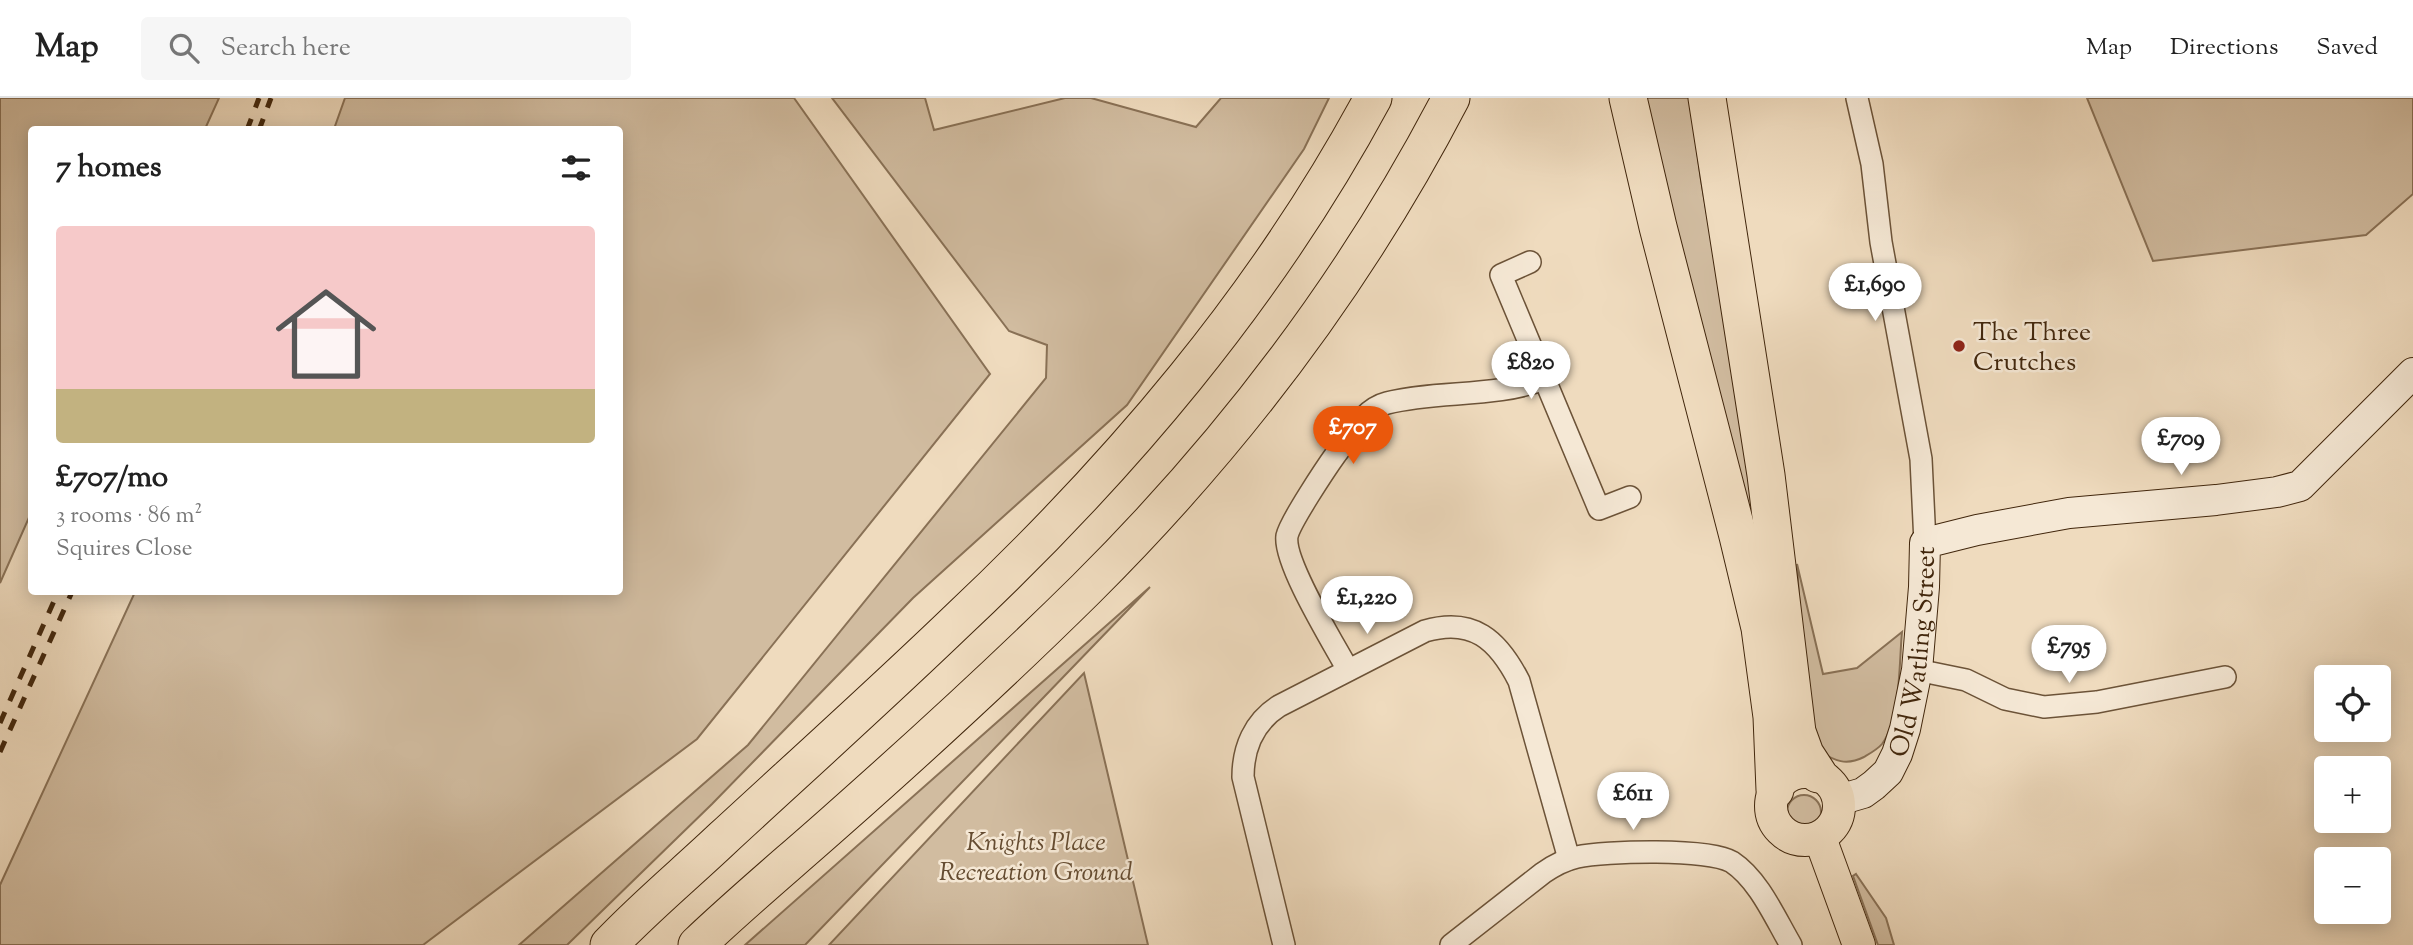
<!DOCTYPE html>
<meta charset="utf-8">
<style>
:root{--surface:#fff;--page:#f6f6f6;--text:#222;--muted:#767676;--line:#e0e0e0;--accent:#ea580c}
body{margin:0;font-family:"Sorts Mill Goudy",serif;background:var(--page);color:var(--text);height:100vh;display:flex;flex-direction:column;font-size:26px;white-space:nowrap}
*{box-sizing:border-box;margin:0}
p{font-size:23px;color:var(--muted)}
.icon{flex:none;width:38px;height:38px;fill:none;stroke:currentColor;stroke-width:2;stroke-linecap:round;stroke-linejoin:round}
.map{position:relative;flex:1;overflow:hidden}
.side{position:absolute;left:28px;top:28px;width:595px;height:469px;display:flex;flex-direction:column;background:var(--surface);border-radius:7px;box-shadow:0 4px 18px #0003}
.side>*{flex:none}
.controls{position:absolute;left:2314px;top:567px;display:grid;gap:14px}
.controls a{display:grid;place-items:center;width:77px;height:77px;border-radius:7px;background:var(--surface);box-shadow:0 4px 18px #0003;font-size:35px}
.price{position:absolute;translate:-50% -60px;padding:0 16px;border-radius:24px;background:#fff;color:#222;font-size:23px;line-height:46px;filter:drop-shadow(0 2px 4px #0008)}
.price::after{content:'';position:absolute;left:50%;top:42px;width:21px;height:16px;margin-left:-10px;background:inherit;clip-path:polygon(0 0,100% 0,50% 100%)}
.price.on{background:var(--accent);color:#fff}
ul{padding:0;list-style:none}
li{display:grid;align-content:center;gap:14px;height:371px;padding:0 28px}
li span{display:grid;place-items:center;height:217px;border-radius:7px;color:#555}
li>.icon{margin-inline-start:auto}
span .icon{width:126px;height:126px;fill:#fffc;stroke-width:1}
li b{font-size:30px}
h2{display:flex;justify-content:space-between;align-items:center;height:84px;padding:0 28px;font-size:30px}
header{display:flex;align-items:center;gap:42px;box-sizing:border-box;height:98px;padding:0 35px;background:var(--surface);border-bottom:2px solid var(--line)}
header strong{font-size:33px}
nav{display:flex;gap:38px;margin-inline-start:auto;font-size:24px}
.search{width:490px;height:63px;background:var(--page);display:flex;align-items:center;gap:18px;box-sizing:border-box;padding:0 24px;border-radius:7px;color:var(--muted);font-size:26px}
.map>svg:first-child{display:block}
.green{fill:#d1bca0;stroke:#897156;stroke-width:2}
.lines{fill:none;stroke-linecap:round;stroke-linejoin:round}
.street-casing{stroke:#6c5338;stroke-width:24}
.secondary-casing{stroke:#41260c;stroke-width:32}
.primary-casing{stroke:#41260c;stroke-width:34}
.highway-casing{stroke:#41260c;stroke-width:39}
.street{stroke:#f5e8d5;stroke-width:21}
.secondary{stroke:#f5e8d5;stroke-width:30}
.primary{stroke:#efdbbe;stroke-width:32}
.highway{stroke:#efdbbe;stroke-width:37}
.rail{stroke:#41260c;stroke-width:5;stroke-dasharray:12 12;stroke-linecap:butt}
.poi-dot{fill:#8f2418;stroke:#f5e8d5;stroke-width:2.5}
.labels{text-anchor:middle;stroke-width:5;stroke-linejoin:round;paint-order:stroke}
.poi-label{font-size:26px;fill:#41260c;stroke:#f5e8d5;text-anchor:start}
.street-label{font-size:26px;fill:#41260c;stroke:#f5e8d5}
.park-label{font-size:26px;font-style:italic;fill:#654c31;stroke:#f5e8d5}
</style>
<header>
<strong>Map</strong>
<div class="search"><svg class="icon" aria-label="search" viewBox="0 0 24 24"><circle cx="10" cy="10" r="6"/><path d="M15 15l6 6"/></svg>Search here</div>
<nav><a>Map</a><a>Directions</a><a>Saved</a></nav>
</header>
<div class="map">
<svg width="2413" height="847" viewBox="0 0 2413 847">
<rect width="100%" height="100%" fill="#efdbbe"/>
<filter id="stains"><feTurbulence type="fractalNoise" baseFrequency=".00286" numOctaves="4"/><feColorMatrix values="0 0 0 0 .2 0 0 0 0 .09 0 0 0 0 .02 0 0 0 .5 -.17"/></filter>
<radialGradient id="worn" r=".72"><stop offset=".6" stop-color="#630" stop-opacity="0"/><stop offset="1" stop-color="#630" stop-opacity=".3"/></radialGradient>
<!-- green -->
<g class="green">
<path d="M0,0H219L205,31L32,32L31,415L0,485Z"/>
<path d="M345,0H794L990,276L697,641L423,847H0V787L135,494H620V32L334,31Z"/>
<path d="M832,0H925L934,32L1065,0H1091L1196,29L1221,0H1329L1304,51L1127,307L913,500L712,706L567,847H519L748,647L1046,280L1047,247L1009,233Z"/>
<path d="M1644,0H1690L1701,82L1740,305L1774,533Z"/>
<path d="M2087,0H2413V96L2366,137L2153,163Z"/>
<path d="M1797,466L1823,576L1857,570L1902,534C1899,564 1901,621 1882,646C1878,651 1869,656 1864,659C1846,668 1835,663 1819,653L1804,576Z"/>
<path d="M1150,489L805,847H745Z"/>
<path d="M1084,575L1148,847H829Z"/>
<circle cx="1804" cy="714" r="17"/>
<path d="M1856,776L1886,820L1894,847H1878L1853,778Z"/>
</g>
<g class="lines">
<!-- street casing -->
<g class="street-casing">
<g id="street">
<path d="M1857,0L1872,66L1881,144L1921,361L1925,445"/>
<path d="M1530,164L1501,177L1599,411L1630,399"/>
<path d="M1348,572C1334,546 1283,464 1287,438C1290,424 1326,370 1336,356C1350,338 1363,311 1387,305C1439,292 1495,300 1544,281"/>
<path d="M1917,572L1966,582L2005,601L2044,609L2097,604L2225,579"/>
<path d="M1284,847L1243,679C1243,650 1254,624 1279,608L1425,533C1473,519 1498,542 1519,583L1569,761"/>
<path d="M1451,847L1543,775C1553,768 1564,762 1577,759C1605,753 1709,750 1732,764C1759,782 1775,820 1791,847"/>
</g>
</g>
<!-- secondary casing -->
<g class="secondary-casing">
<g id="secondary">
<path id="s1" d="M1839,702L1863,695L1874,687L1888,674L1897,656L1905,631L1917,572L1924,489L1925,445L1977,432L2069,415L2216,402L2277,394L2300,388L2413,275"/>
</g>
</g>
<!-- primary casing -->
<g class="primary-casing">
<g id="primary">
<circle cx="1805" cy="708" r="34"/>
<path d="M1820,740L1859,847"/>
</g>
</g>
<!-- highway casing -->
<g class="highway-casing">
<g id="highway">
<path d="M1628,0L1658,129L1738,438L1760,530L1772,619L1775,692"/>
<path d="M1707,0L1766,377L1797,634L1805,656L1818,676"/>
<path d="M609,847C645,809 685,776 723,740C800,669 879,598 955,525C1119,371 1266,199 1373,0"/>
<path d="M697,847C741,805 789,765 834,725C920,649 1005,571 1086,491C1231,347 1357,181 1451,0"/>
</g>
</g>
<!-- street -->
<use href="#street" class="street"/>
<!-- secondary -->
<use href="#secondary" class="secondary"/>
<!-- primary -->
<use href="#primary" class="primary"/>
<!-- highway -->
<use href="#highway" class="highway"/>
<!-- rail -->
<g class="rail">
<path d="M247,32L259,0"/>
<path d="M259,32L271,0"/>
<path d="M0,625L58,494"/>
<path d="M0,654L72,494"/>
</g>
</g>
<!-- markers -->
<circle class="poi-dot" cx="1959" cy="248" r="7"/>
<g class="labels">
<!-- poi labels -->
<g class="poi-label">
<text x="1973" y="242">The Three<tspan x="1973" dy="30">Crutches</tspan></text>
</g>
<!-- street labels -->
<g class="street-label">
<text dy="9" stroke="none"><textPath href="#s1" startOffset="182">Old Watling Street</textPath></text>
</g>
<!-- park labels -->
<g class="park-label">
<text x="1036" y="752">Knights Place<tspan x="1036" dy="30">Recreation Ground</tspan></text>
</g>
</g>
<rect width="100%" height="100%" filter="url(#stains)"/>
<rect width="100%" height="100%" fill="url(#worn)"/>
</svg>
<div class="controls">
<a><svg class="icon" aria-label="locate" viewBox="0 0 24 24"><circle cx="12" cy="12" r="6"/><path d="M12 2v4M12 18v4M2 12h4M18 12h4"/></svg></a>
<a>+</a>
<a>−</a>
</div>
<b class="price" style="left:1875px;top:225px">£1,690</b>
<b class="price" style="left:1531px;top:303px">£820</b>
<b class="price on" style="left:1353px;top:368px">£707</b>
<b class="price" style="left:2181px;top:379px">£709</b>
<b class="price" style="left:1367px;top:538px">£1,220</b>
<b class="price" style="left:2069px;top:587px">£795</b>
<b class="price" style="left:1633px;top:734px">£611</b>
<section class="side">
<h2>7 homes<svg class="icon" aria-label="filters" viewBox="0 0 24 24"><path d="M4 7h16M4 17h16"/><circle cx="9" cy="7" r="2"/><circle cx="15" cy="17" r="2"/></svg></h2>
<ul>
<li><span style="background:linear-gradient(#f6c9c9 75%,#c2b280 0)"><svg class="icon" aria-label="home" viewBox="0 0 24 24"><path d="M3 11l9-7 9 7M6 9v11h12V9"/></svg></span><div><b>£707/mo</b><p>3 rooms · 86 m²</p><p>Squires Close</p></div></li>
</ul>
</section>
</div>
